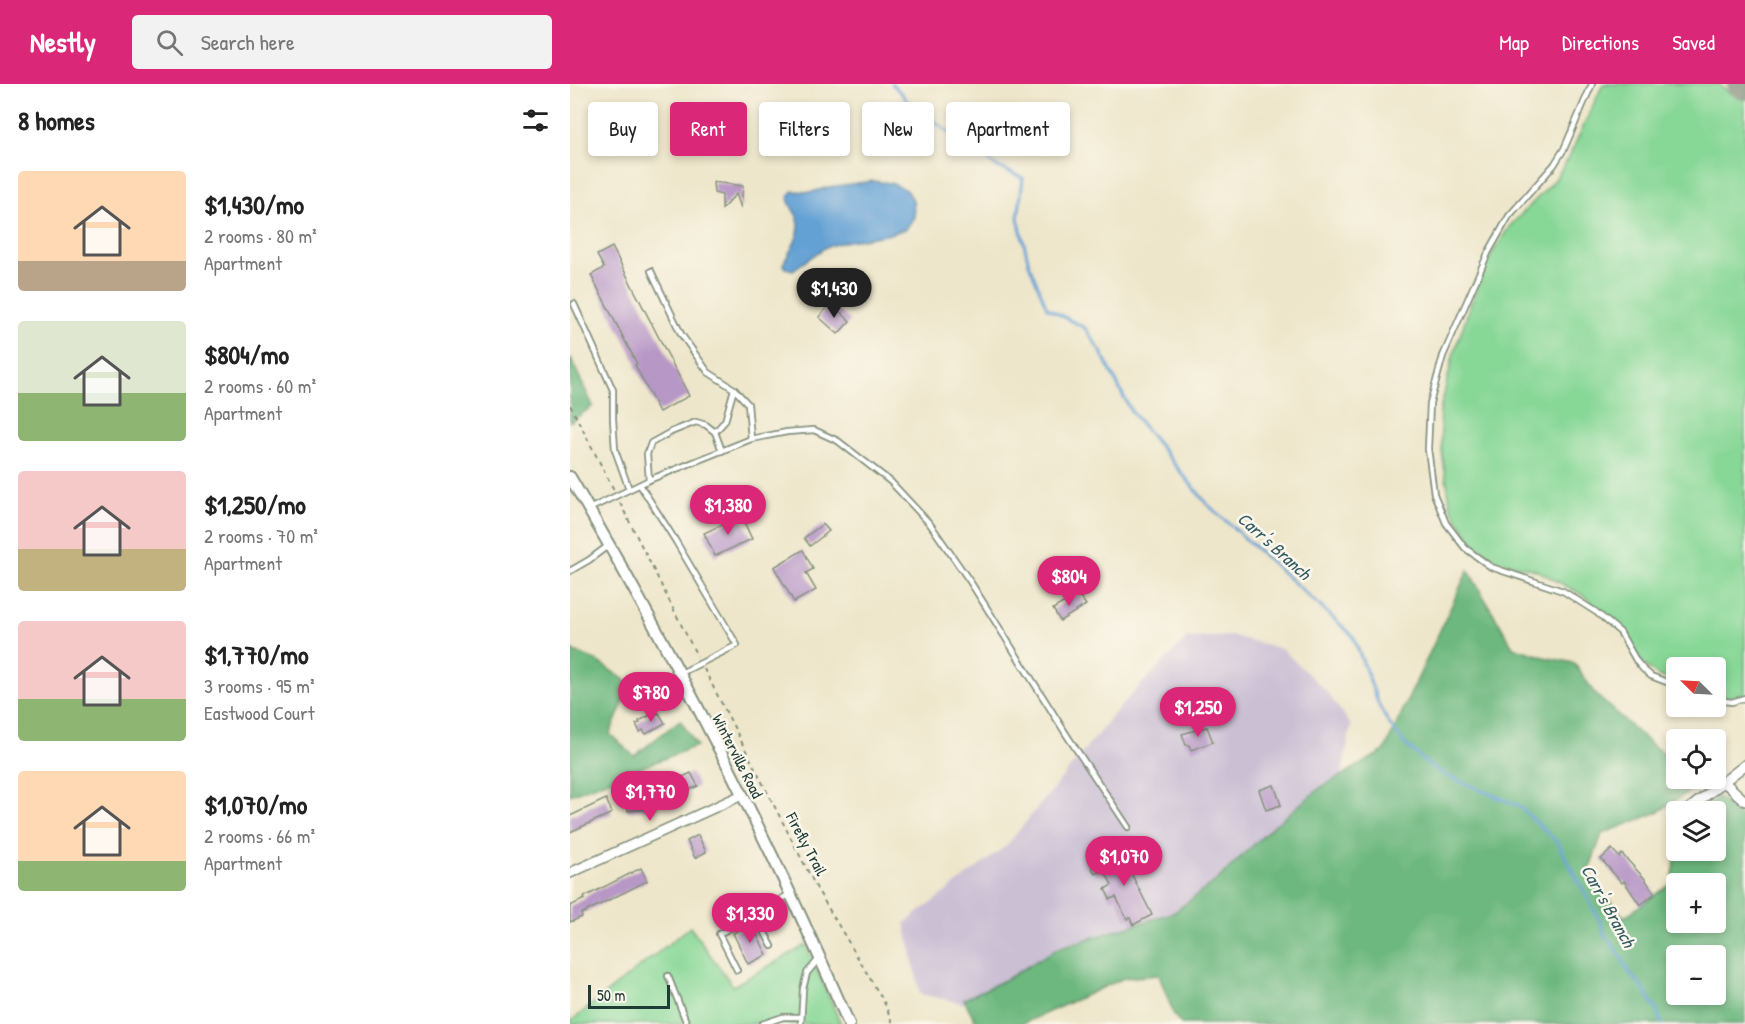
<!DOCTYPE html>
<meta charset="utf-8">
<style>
:root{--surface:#fff;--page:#f2f2f2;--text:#222;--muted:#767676;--accent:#db2777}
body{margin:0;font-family:"Patrick Hand",sans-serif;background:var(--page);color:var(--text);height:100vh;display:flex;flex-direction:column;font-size:22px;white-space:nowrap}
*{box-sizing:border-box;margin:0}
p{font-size:20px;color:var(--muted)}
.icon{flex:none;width:33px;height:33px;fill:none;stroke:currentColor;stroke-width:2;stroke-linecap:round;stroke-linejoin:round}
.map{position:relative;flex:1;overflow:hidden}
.side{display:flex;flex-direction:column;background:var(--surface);width:570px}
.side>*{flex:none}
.banner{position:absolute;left:18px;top:18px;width:570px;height:54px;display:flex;gap:12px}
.needle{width:39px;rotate:294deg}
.buttons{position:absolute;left:1096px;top:573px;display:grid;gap:12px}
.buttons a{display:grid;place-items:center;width:60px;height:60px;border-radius:6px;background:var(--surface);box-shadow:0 3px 9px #0003;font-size:30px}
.scale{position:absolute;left:18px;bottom:15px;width:82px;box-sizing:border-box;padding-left:6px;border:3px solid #1f3d34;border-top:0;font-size:16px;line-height:21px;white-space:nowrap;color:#1f3d34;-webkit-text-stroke:4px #fbf7ec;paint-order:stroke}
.price{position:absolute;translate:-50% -51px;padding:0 14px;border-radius:21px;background:var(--accent);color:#fff;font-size:20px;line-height:39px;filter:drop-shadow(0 2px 3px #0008)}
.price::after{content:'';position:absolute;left:50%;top:36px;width:18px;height:14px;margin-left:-9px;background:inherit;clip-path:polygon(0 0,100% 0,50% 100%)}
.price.active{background:#222;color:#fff}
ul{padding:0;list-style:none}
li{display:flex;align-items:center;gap:18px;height:150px;padding:0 18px}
li span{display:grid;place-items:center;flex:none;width:168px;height:120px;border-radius:6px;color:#555}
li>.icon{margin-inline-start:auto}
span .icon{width:72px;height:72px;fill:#fffc;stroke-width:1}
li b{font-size:26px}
h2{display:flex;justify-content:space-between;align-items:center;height:72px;padding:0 18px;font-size:26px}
.pill{padding:0 21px;border-radius:6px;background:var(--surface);box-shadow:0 3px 9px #0003;font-size:21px;line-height:54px}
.pill.active{background:var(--accent);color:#fff}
header{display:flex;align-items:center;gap:36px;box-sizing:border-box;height:84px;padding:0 30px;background:var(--accent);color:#fff}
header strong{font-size:28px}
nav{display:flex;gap:33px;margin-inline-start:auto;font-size:21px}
.search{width:420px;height:54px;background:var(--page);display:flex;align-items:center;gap:15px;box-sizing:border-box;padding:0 21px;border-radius:6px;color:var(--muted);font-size:22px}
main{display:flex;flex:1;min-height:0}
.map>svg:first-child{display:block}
.industrial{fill:#cbbfd4}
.green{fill:#87d796;stroke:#538a65;stroke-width:1.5}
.forest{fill:#6db87f;stroke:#467a5a;stroke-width:1.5;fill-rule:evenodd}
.water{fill:#64a0d4;stroke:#426e84;stroke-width:1.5}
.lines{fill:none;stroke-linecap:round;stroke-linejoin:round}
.stream{stroke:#64a0d4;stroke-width:3}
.taxiway{stroke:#86927f;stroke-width:30}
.building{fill:#b797c6}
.service-casing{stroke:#86927f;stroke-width:8}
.minor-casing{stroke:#86927f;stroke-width:12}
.tertiary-casing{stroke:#86927f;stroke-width:14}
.path{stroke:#86927f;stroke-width:2;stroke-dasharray:4.5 4.5;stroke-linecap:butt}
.service{stroke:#fff;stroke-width:4.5}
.minor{stroke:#fff;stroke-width:9}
.tertiary{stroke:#fff;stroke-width:10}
.labels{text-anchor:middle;stroke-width:5;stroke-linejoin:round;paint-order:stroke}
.street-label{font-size:16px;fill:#1f3d34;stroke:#fbf7ec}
.water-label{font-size:18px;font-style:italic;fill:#345b64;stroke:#fbf7ec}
</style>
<header>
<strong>Nestly</strong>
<div class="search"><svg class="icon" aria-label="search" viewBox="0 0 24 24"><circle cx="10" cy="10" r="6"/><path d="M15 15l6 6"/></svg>Search here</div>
<nav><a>Map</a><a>Directions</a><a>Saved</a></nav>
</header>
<main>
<section class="side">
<h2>8 homes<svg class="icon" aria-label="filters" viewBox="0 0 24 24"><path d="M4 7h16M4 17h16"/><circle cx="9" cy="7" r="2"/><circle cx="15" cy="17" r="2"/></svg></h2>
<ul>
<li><span style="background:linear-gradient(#ffd9b3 75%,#b9a48a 0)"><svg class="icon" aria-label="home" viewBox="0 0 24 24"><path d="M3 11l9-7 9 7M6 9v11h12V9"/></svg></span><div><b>$1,430/mo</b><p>2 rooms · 80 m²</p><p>Apartment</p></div></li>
<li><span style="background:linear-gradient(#dfe7d0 60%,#8fb573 0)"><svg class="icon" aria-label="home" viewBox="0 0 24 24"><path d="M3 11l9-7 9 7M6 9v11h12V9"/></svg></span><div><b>$804/mo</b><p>2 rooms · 60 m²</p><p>Apartment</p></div></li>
<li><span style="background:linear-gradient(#f6c9c9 65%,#c2b280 0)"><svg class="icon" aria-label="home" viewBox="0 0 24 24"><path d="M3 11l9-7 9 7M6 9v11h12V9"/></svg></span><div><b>$1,250/mo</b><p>2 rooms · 70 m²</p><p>Apartment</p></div></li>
<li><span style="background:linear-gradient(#f6c9c9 65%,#8fb573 0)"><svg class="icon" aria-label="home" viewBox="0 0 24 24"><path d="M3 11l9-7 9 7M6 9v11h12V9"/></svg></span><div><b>$1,770/mo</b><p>3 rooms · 95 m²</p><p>Eastwood Court</p></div></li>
<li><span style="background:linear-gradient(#ffd9b3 75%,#8fb573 0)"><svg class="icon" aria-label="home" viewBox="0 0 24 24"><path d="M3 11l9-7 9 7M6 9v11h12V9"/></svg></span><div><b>$1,070/mo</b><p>2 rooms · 66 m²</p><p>Apartment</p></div></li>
</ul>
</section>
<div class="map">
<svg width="1175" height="940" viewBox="0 0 1175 940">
<rect width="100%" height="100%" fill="#fbf7ec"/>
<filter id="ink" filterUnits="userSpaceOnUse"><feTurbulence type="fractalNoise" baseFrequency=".0167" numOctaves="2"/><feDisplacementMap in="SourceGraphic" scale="12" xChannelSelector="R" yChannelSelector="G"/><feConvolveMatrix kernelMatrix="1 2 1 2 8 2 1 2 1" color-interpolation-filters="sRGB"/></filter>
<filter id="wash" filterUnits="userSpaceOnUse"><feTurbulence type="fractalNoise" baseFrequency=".008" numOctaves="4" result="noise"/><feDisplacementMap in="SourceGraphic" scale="24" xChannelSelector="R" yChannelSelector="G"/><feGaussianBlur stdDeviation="1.35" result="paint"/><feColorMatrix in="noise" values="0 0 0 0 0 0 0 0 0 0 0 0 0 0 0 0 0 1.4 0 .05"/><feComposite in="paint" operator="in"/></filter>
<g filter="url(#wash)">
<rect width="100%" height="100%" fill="#eee6ca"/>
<!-- industrial -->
<path class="industrial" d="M663,552L712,565L756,607L781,641L771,696L610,833L401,921L350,910L335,839L437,761L554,618L617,554Z"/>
<!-- green -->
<g class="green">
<path d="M1033,0H1149L1160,9L1175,16V610L1160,613L1146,612V584H1107V599L1089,592L1079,585L1070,576L1056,549L1013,511L966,486L929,477L903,459L881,424L872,369L870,326L883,272L900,222L919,175L939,143L984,97L998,75Z"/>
<path d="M120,843L163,902L236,861L271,940H0V938Z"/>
</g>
<!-- forest -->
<g class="forest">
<path d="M0,273L23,322L0,338Z"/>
<path d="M898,486L943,563L974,573L1004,579L1026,611L1084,663L1107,678V694L1132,695L1135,697L1088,728L1032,750L1018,789L1054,833L1102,799L1107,758V766H1146V728L1130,727L1148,713L1175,736V940H611L604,931L589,891L554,894L452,940H407L394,915L437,895L488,864L603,829L647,796L700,745L750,704L814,667ZM1107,800H1146V838H1107ZM1107,872H1146V910H1107Z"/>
<path d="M0,566L25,576L61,600L40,650L64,672L110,636L127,662L0,711Z"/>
</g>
<!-- water -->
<path class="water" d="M303,97L321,99L337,106L343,116L344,133L336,145L316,151L273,158L256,163L223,186L216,184L213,180C219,168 233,149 228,135C225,125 220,126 218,113L223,107L242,108L259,103Z"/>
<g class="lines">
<!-- stream -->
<path class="stream" d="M322,0L333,11L337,17L385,53L407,64L424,81L453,94L448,134L459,180L477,224L515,244L531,268L561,327L637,420L783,552L810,624L820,641L835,660L860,682L882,694L949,722L988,759L1030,837L1035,852L1047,866L1059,888L1073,904L1086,925L1092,940"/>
<!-- taxiway -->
<path class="taxiway" d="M1172,0L1175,1"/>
</g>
<g id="blocks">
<!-- building -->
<g class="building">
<path d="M143,98L173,102L171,124L166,110L152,125V111L144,109Z"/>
<path d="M42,163L119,312L89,328L65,281L67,280L21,191L34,184L27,171Z"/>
<path d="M261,219L280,237L268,250L249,233Z"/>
<path d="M144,409L149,419L129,429L124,419Z"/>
<path d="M171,432L182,455L145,472L134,449Z"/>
<path d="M253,440L259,447L240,462L234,454Z"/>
<path d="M233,466L243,485L236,489L246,506L224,518L204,483Z"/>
<path d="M508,510L516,521L490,537L483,525Z"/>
<path d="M86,628L87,630L89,629L95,639L76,650L73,646L70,648L66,640L70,639L69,637Z"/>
<path d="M637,643L643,658L621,666L619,661H616L612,650Z"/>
<path d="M121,689L128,702L104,714L97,700Z"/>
<path d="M704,701L711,721L696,726L689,706Z"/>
<path d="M85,708L86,724L58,727L56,712Z"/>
<path d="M36,715L42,729L0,748V732Z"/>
<path d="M128,751L136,768L125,774L117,757Z"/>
<path d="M1042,765L1049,773L1052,770L1075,795L1085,810L1070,821L1054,797L1052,799L1031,775Z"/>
<path d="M550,767L582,831L563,841L560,834L557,835L546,813L540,815L535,805L542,801L534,786L525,790L521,781Z"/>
<path d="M71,784L77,797L11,830L12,833L0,838V822L15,815L14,813Z"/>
<path d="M182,840L197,871L178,880L163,849Z"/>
</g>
</g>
</g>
<g filter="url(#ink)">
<use href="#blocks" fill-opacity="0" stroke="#86927f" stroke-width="1.5"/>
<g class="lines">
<!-- service casing -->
<g class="service-casing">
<g id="service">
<path d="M1022,0L994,65L984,81L939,132L918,169L873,272L860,319L858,365L864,410L876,439L895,464L921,483L993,507L1026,528L1050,548L1067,578L1073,585L1081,592L1107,602"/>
<path d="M81,187L111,250L138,288L164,305L155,337L145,348"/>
<path d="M4,220L43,306V335L45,366L59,405"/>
<path d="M164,305L178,320L181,355"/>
<path d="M79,396L77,370L81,359L101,348L126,338L136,341L145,348L152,367"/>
<path d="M70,401L105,456L167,561L111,589"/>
<path d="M19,425L79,396L181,355L217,348L244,346L268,357L321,398L360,440L401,499L498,653L558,743"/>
<path d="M0,487L19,476L39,461"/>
<path d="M1146,616L1162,618L1175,614"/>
<path d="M185,830L202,862"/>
<path d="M167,886L149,850L220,810"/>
<path d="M98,892L117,940"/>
<path d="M192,940L213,933H231"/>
<path d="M231,940L233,905L237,889L248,876"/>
</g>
</g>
<!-- minor casing -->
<g class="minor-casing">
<g id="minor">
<path d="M1154,698L1175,717"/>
<path d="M1115,728L1175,681"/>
<path d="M1104,735L1107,733"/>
<path d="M0,789L172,711"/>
</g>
</g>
<!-- tertiary casing -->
<g class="tertiary-casing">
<path id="tertiary" d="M0,393C103,569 198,752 279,940"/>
</g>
<!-- path -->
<g class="path">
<path d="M0,321L44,406"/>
<path d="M50,419L127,572"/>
<path d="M134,585L247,805L314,918L323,940"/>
</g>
<!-- service -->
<use href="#service" class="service"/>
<!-- minor -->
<use href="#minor" class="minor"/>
<!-- tertiary -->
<use href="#tertiary" class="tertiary"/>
</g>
</g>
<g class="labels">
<!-- street labels -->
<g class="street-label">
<text transform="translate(168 672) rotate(63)" y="6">Winterville Road</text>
<text transform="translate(237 760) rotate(62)" y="6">Firefly Trail</text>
</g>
<!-- water labels -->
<g class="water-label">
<text transform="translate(704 462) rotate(42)" y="6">Carr's Branch</text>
<text transform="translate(1038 822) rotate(61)" y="6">Carr's Branch</text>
</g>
</g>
</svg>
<div class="buttons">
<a><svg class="needle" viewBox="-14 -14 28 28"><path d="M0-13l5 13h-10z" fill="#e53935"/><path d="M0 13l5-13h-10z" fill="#767676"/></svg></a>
<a><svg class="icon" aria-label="locate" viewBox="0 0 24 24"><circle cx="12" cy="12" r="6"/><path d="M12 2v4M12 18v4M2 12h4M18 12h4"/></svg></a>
<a><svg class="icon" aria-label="layers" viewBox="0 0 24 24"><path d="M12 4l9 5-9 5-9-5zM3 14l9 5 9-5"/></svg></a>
<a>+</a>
<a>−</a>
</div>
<div class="scale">50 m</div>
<b class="price active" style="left:264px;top:235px">$1,430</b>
<b class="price" style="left:158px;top:452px">$1,380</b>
<b class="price" style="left:499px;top:523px">$804</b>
<b class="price" style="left:81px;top:639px">$780</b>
<b class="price" style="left:628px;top:654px">$1,250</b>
<b class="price" style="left:80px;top:738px">$1,770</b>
<b class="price" style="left:554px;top:803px">$1,070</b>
<b class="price" style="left:180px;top:860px">$1,330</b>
<div class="banner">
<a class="pill">Buy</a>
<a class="pill active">Rent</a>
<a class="pill">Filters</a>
<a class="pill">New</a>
<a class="pill">Apartment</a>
</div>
</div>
</main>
